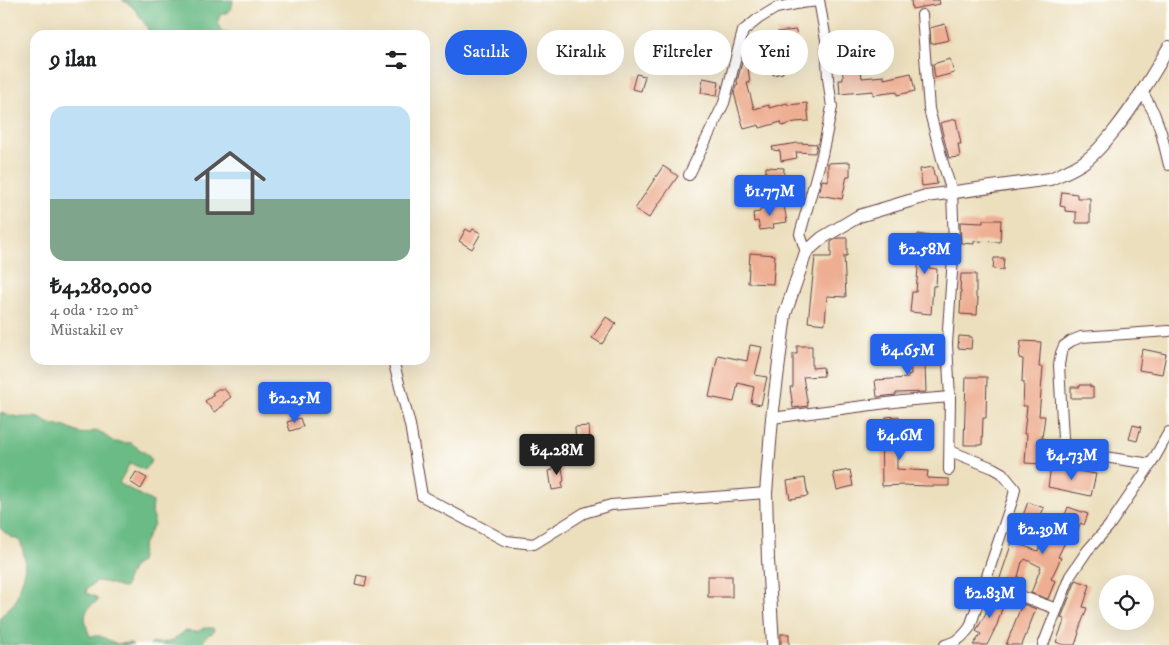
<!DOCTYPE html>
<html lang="tr">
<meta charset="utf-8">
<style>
:root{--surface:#fff;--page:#f2f2f2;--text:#202124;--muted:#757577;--line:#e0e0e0;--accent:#2563eb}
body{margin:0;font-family:"IM FELL DW Pica",serif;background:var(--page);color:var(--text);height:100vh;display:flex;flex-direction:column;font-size:19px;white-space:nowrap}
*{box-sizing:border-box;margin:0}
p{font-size:16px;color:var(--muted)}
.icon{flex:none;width:28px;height:28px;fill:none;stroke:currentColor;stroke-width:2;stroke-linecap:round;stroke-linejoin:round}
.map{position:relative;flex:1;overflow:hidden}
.panel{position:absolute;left:30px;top:30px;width:400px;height:335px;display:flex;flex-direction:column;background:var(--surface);border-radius:15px;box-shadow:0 5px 20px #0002}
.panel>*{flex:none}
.top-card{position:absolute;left:445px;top:30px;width:475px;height:45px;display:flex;gap:10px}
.tools{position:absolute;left:1099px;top:575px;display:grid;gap:10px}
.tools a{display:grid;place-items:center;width:55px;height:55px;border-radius:50%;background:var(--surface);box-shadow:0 5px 20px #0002;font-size:25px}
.price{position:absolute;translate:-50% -42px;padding:0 11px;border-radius:5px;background:var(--accent);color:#fff;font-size:16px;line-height:32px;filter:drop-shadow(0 1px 2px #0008)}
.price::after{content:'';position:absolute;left:50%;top:30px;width:15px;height:11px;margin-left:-8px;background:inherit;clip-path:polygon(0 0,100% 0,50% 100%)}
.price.current{background:#222;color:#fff}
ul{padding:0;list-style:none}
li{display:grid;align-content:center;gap:10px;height:265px;padding:0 20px}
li+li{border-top:1px solid var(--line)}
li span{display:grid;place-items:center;height:155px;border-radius:15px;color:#555}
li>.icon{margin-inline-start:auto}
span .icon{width:90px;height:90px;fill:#fffc;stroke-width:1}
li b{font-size:21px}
h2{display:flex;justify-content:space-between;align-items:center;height:60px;padding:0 20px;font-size:21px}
.pill{padding:0 18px;border-radius:22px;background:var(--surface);box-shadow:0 5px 20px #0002;font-size:18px;line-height:45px}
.pill.current{background:var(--accent);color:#fff}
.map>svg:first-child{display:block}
.forest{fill:#6bbb86;stroke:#5a6d58}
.building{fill:#eeae92}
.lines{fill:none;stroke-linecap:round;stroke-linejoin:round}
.minor-casing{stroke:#623c41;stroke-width:12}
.tertiary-casing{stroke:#623c41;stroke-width:14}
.minor{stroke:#fff;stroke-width:10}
.tertiary{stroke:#fff;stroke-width:12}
</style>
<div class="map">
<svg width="1169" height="645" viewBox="0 0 1169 645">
<rect width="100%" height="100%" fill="#fdfcf7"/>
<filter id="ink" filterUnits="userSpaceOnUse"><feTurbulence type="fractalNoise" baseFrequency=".02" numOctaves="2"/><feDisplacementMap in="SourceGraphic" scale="10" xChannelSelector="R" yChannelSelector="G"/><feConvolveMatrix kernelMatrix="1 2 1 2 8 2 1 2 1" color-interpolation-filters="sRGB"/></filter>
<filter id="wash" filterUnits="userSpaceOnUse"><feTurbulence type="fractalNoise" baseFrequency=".0096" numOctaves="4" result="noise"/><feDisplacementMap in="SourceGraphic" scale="20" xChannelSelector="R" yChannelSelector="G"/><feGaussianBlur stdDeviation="1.12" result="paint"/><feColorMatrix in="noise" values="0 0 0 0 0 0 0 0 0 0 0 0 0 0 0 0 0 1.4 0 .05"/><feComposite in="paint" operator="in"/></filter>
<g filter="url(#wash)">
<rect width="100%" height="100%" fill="#ecdfbd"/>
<!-- forest -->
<g class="forest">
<path d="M122,0H233C232,9 230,13 221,14C217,20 218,26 222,32H228L230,35H145L148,30L147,27C140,17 134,5 122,0Z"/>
<path d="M0,413C7,413 13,417 19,417C26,418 32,416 39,418C44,419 41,419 46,422C52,425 58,425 65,427C77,431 81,437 94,431L100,432L114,442L132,443C138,450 146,451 151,459L150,463L145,470L130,463L119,483L153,502L152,514L154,518V524L143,545L140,562L133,567L127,580L125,588C119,588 117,586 112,584C109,583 100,581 96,581L94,584L87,588L86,593L96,597L98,601C81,609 84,622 90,636H100L117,644L130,643L133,645H0V617L15,602L24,576L25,560L21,543L18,540L9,536L0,528Z"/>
<path d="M204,628H213L214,630C213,634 211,633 208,635C205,638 203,641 202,645H150L153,643L167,642L173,640L185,631L197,632Z"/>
</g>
<g id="blocks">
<!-- building -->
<g class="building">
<path d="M911,0H939L940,4L912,9Z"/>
<path d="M945,24L949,40L931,44L930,28Z"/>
<path d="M796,30L798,47L779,49L777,32Z"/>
<path d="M876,43L878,53L859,55L862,78L884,76V79L911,73L915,91L897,95V92L873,95V91L840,94L839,80H843V76L841,59H839L837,47L857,44L858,46Z"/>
<path d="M746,48L747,57L779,51L783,73L773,75L771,63L748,67L750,83H747L754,109L769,105V108L787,103L788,105L807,103L809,121L795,122L782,126L781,122L760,128L759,125L744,129L734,93L736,85H738L737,81Z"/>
<path d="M950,59L954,73L935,78L933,64Z"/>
<path d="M636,74L645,76L641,91L632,89Z"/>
<path d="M703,78L719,81L717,96L701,93Z"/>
<path d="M956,119L961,144H958L960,157L949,158L940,123Z"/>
<path d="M798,143L817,144L815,153L796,152L797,158L781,161L780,151L773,150L772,147Z"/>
<path d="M850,162V176H847L842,199L819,195L822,180L828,181V163Z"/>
<path d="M663,166L678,176L649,218L635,209Z"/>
<path d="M766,167L784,168L783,186L765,185Z"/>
<path d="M933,167L934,176H936L937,184L922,186L920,169Z"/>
<path d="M1062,192L1077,194V198H1090V223H1076V212L1065,211V207L1060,206Z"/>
<path d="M784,205L787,222L773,224L774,228L760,230L758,221L754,222L753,213L760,212V209Z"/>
<path d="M983,220H1001L1000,242L974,241V244L961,243L960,222L983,223Z"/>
<path d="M466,229L471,232L473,229L481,233L472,249L459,241Z"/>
<path d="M918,234L941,238L940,248H936V252L930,251L928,268L937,269L936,286H933L931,314L910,312L912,292H916L919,256L915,255Z"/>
<path d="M838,238H847V256H844L846,297L827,296L825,324L808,322L815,257H831V242Z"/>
<path d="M750,253L775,255L773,284L748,283Z"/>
<path d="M994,258H1004L1003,270L993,269Z"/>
<path d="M961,274H976V298H978L977,315L960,314L961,290H960Z"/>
<path d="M606,317L616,323L602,344L592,338Z"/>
<path d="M959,336L972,337L971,349L958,348Z"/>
<path d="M1021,341L1041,342L1039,367H1043L1039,416H1045L1042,438H1044L1042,464L1025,463L1027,434H1024L1027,406H1023L1024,382H1022L1023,359L1019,358Z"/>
<path d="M750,345L762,347L755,375L767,377L761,405L751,403L754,387L738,383L734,402L709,397L718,355L747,361Z"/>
<path d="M797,346H812V368L823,367L824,376L803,377L808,406L793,408L790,387H793V354H797Z"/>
<path d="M929,347L930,363L925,364L926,392L896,393V395L877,397L875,380L908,378V375L911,374L909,348Z"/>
<path d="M1142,349L1166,354L1162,374L1139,370Z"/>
<path d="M966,377H987L986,418H983L982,445H964Z"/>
<path d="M1080,385H1090V387H1093V398H1071V387H1080Z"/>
<path d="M218,389H224L231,397L223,403L224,405L214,412L205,401L214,395L212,393Z"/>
<path d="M899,416V438H897V469L928,471L927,478L949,479V486H927L904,485L882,486L881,421H886V417Z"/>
<path d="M300,418L303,427L290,431L287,422Z"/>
<path d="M1133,425L1141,427L1137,441L1129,439Z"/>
<path d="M589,426L590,441L576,442L575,427Z"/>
<path d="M560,461V467H562L564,481L562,482L563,488L552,490L549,471L553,470L552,463Z"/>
<path d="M1051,467L1096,474L1091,496L1048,487Z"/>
<path d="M850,470L853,486L837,490L833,473Z"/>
<path d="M136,472L147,478L141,489L130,482Z"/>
<path d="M805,478L808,496L790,499L787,481Z"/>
<path d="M1028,502L1044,508L1037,524L1022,518Z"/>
<path d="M1068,507L1088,514L1084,525L1081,523L1079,526L1074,540L1067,538L1058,557L1061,558L1051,579L1055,581L1048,599L1031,593L1041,567L1025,559L1023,562H1022L1016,584L1009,582L1008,584L999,581L1012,542L1038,551L1046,535L1056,539Z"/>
<path d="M357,575L367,577L365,586L355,584Z"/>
<rect x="708" y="576" width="24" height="21"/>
<path d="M1076,580L1090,585L1083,607L1087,608L1078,632L1079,633L1075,645H1064L1056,642L1065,619L1061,618Z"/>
<path d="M989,592L1005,598L997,625L987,645H973L981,634L976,631L988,609L984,608Z"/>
<path d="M1022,604L1036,609L1022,645H1006Z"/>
<rect x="781" y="634" width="8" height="11"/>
</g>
</g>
</g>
<g filter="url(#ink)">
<use href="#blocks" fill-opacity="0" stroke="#623c41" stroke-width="1"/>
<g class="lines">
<!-- minor casing -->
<g class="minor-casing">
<g id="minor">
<path d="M922,15L929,109L943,163L952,192L954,243L947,344L950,397L949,470"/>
<path d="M1142,91L1154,113L1161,132L1169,165"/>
<path d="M689,175L724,103L743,31L758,19L776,8L801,3L819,1"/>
<path d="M806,252L800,234L822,155L832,107L828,78L826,40L819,0"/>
<path d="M393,360L410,425L422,496L506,541L534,544L584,513L611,505L766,493"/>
<path d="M772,418L902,401L950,397"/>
<path d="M1151,464L1071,452L1065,448L1063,439L1059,365L1061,353L1064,346L1071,341L1081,337L1169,331"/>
<path d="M984,583L1057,609"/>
<path d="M945,645C958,641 962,638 970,627L1013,498L1015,489L1002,473L993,468L950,451"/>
<path d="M1043,645L1070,576L1087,551L1109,526L1151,464L1169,432"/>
</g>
</g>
<!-- tertiary casing -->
<g class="tertiary-casing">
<path id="tertiary" d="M773,645L768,560L766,493L772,418L785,314L806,252L822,238L859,216L926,196L1050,179C1064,173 1077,168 1088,159C1098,151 1106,141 1114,131C1135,105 1152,76 1169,47"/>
</g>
<!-- minor -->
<use href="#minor" class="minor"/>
<!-- tertiary -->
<use href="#tertiary" class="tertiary"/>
</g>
</g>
</svg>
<div class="tools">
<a><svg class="icon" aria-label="locate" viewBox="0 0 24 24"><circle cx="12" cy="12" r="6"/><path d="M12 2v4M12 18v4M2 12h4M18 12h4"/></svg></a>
</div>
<b class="price" style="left:770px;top:217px">₺1.77M</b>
<b class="price" style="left:925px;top:275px">₺2.58M</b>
<b class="price" style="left:908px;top:376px">₺4.65M</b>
<b class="price" style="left:295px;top:424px">₺2.25M</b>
<b class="price" style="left:900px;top:461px">₺4.6M</b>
<b class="price current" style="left:557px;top:476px">₺4.28M</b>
<b class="price" style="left:1072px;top:481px">₺4.73M</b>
<b class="price" style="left:1043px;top:555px">₺2.39M</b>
<b class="price" style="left:990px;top:619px">₺2.83M</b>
<div class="top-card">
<a class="pill current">Satılık</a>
<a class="pill">Kiralık</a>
<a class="pill">Filtreler</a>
<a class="pill">Yeni</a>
<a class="pill">Daire</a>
</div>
<section class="panel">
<h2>9 ilan<svg class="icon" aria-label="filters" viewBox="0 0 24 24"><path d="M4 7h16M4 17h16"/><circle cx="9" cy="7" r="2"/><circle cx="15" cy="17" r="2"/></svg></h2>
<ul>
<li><span style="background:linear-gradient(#bfe0f5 60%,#7fa58c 0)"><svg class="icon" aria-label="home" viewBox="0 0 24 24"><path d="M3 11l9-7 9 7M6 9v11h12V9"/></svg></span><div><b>₺4,280,000</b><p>4 oda · 120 m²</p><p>Müstakil ev</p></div></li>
</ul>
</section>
</div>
